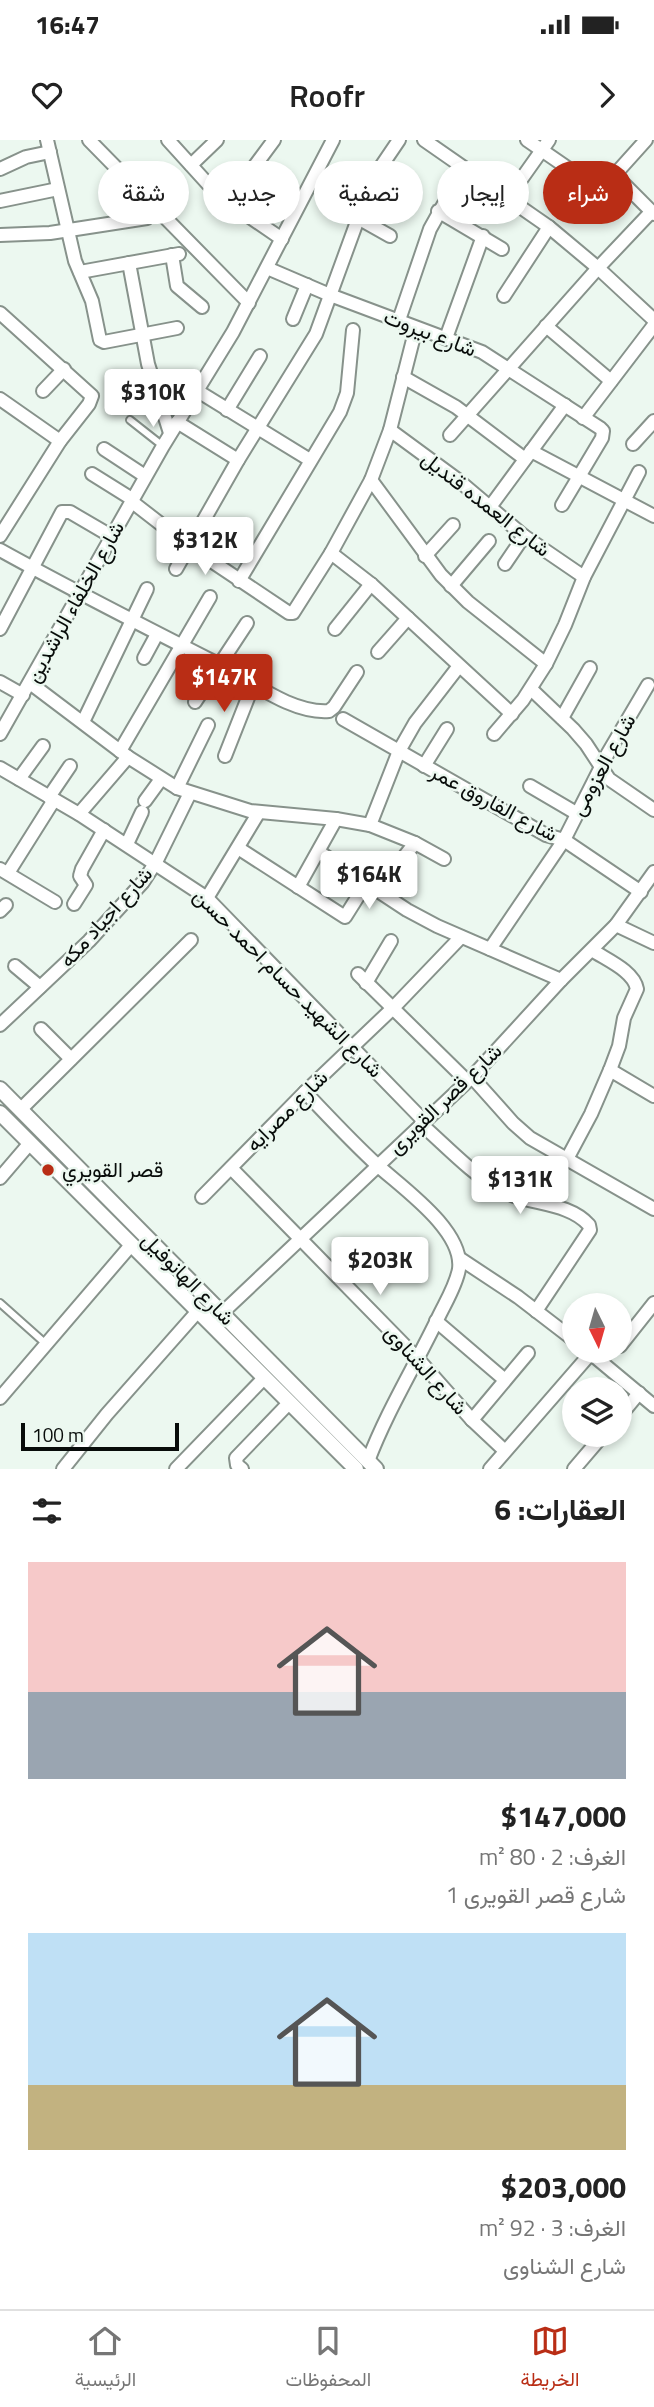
<!DOCTYPE html>
<html lang="ar">
<meta charset="utf-8">
<style>
:root{--surface:#fff;--page:#f2f2f2;--text:#222;--muted:#767676;--line:#e0e0e0;--accent:#b92d15}
body{margin:0;font-family:"Titillium Web",Vazirmatn,sans-serif;background:var(--page);color:var(--text);direction:rtl;height:100vh;display:flex;flex-direction:column;font-size:26px;white-space:nowrap}
*{box-sizing:border-box;margin:0}
p{font-size:23px;color:var(--muted)}
.icon{flex:none;width:38px;height:38px;fill:none;stroke:currentColor;stroke-width:2;stroke-linecap:round;stroke-linejoin:round}
.map{position:relative;height:1329px;overflow:hidden;direction:ltr}
.side{display:flex;flex-direction:column;background:var(--surface);flex:1}
.side>*{flex:none}
.guide{position:absolute;left:21px;top:21px;width:612px;height:63px;direction:rtl;display:flex;gap:14px}
.needle{width:46px;rotate:175deg}
.fabs{position:absolute;left:562px;top:1153px;display:grid;gap:14px}
.fabs a{display:grid;place-items:center;width:70px;height:70px;border-radius:50%;background:var(--surface);box-shadow:0 4px 10px #0003;font-size:35px}
.scale{position:absolute;left:21px;bottom:18px;width:158px;box-sizing:border-box;padding-left:7px;border:4px solid #080c0a;border-top:0;font-size:19px;line-height:24px;white-space:nowrap;color:#080c0a;-webkit-text-stroke:5px #ecf8f0;paint-order:stroke}
.price{position:absolute;translate:-50% -60px;padding:0 16px;border-radius:7px;background:#fff;color:#222;font-size:23px;line-height:46px;filter:drop-shadow(0 2px 4px #0008)}
.price::after{content:'';position:absolute;left:50%;top:42px;width:21px;height:16px;margin-left:-10px;background:inherit;clip-path:polygon(0 0,100% 0,50% 100%)}
.price.on{background:var(--accent);color:#fff}
ul{padding:0;list-style:none}
li{display:grid;align-content:center;gap:14px;height:371px;padding:0 28px}
li span{display:grid;place-items:center;height:217px;border-radius:0px;color:#555}
li>.icon{margin-inline-start:auto}
span .icon{width:126px;height:126px;fill:#fffc;stroke-width:1}
li b{font-size:30px}
h2{display:flex;justify-content:space-between;align-items:center;height:84px;padding:0 28px;font-size:30px}
.pill{padding:0 24px;border-radius:32px;background:var(--surface);box-shadow:0 4px 10px #0003;font-size:24px;line-height:63px}
.pill.on{background:var(--accent);color:#fff}
.status{display:flex;justify-content:space-between;align-items:center;height:49px;padding:0 35px;background:var(--surface);direction:ltr}
.status svg{height:19px;fill:currentColor}
header{display:flex;justify-content:space-between;align-items:center;height:91px;padding:0 28px;background:var(--surface);font-size:32px;font-weight:600}
.tab-bar{display:flex;justify-content:space-around;align-items:center;height:98px;border-top:2px solid var(--line);background:var(--surface);font-size:19px;color:var(--muted)}
.tab-bar a{display:grid;justify-items:center;gap:4px}
.tab-bar .on{color:var(--accent)}
.map>svg:first-child{display:block}
.lines{fill:none;stroke-linecap:round;stroke-linejoin:round}
.service-casing{stroke:#87928b;stroke-width:10}
.minor-casing{stroke:#87928b;stroke-width:16}
.tertiary-casing{stroke:#87928b;stroke-width:18}
.service{stroke:#fff;stroke-width:6}
.minor{stroke:#fff;stroke-width:12}
.tertiary{stroke:#fff;stroke-width:14}
.poi-dot{fill:#b92d15;stroke:#ecf8f0;stroke-width:2.5}
.labels{text-anchor:middle;stroke-width:5;stroke-linejoin:round;paint-order:stroke}
.street-label{font-size:21px;fill:#080c0a;stroke:#ecf8f0}
.poi-label{font-size:21px;fill:#080c0a;stroke:#ecf8f0;text-anchor:start}
</style>
<div class="status"><b>16:47</b><svg viewBox="0 0 49 12"><path d="M0 12V9h3v3zM5 12V6h3v6zM10 12V3h3v9zM15 12V0h3v12zM26 1h20v11H26zM47 4h2v5h-2z"/></svg></div>
<header><svg class="icon" aria-label="forward" viewBox="0 0 24 24"><path d="M9 5l7 7-7 7"/></svg>Roofr<svg class="icon" aria-label="heart" viewBox="0 0 24 24"><path d="M12 20l-8-8c-3-5 5-10 8-4 3-6 11-1 8 4z"/></svg></header>
<div class="map">
<svg width="654" height="1329" viewBox="0 0 654 1329">
<rect width="100%" height="100%" fill="#ecf8f0"/>
<g class="lines">
<!-- service casing -->
<g class="service-casing">
<g id="service">
<path d="M130,280L163,306"/>
<path d="M0,1163L46,1204"/>
</g>
</g>
<!-- minor casing -->
<g class="minor-casing">
<g id="minor">
<path d="M47,0L75,121L92,161L100,200L104,202L177,188"/>
<path d="M89,0L249,163"/>
<path d="M168,0L207,43L228,62L282,99"/>
<path d="M424,0L549,87L598,128L654,180"/>
<path d="M527,0L601,51"/>
<path d="M191,25L217,0"/>
<path d="M0,29L26,17L50,12"/>
<path d="M614,34L654,74"/>
<path d="M508,58L549,0"/>
<path d="M593,59L646,0"/>
<path d="M0,61L58,49"/>
<path d="M228,62L274,0"/>
<path d="M438,71L502,109"/>
<path d="M358,78L390,96"/>
<path d="M0,95L50,93L147,78"/>
<path d="M172,115L177,146L202,167"/>
<path d="M129,123L148,224L170,293"/>
<path d="M267,128L330,155L482,212L600,288L603,291L602,298L562,365"/>
<path d="M80,132L179,114"/>
<path d="M504,156L549,87"/>
<path d="M0,173L92,256L89,264L60,301L0,396"/>
<path d="M293,179L307,145"/>
<path d="M399,180L430,89L464,28"/>
<path d="M546,186L611,241"/>
<path d="M446,198L483,96"/>
<path d="M403,237L456,267L525,319"/>
<path d="M196,250L310,320"/>
<path d="M43,251L64,229"/>
<path d="M0,259L60,301"/>
<path d="M227,270L260,216"/>
<path d="M583,278L654,185"/>
<path d="M177,282L238,320"/>
<path d="M390,290L458,340L524,396L584,437"/>
<path d="M450,295L598,128L651,72"/>
<path d="M633,304L654,281"/>
<path d="M104,309L145,336"/>
<path d="M531,311L654,376"/>
<path d="M92,334L132,359"/>
<path d="M371,340L441,435L468,462L546,524"/>
<path d="M131,361L189,406L289,473H293L331,413L371,340L390,290L416,188"/>
<path d="M490,367L565,265"/>
<path d="M0,410C72,450 145,487 218,524C250,540 291,574 329,571L334,567L357,532"/>
<path d="M331,413L371,444L512,574"/>
<path d="M425,416L453,385"/>
<path d="M505,424L524,396"/>
<path d="M176,429L238,320L316,194L366,57L378,31L399,0"/>
<path d="M239,441L340,272L347,253L353,190"/>
<path d="M451,446L489,401"/>
<path d="M0,489L62,372H70L111,396"/>
<path d="M335,489L371,444"/>
<path d="M378,512L408,478"/>
<path d="M144,518L157,494"/>
<path d="M0,542L23,555"/>
<path d="M30,543L128,617L177,648L250,671L336,679L370,685L415,703L444,719"/>
<path d="M531,549L573,589L586,604L609,639L654,670"/>
<path d="M195,562L247,483"/>
<path d="M562,578L590,528"/>
<path d="M343,579L546,695L564,700L641,752"/>
<path d="M83,582L147,449"/>
<path d="M0,594L163,306L233,192L333,0"/>
<path d="M494,594L523,560L546,524L565,485L584,437L639,332"/>
<path d="M120,611L210,457"/>
<path d="M225,616L253,545"/>
<path d="M424,626L447,589"/>
<path d="M0,628L79,674L207,758L424,981"/>
<path d="M19,639L43,606"/>
<path d="M530,646L576,673"/>
<path d="M177,648L208,585"/>
<path d="M49,657L70,626"/>
<path d="M145,661L161,639"/>
<path d="M79,674L128,617"/>
<path d="M370,685L399,611L415,583L459,526"/>
<path d="M127,704L142,672"/>
<path d="M238,708L345,777L367,742"/>
<path d="M319,712L407,770L437,786L561,840"/>
<path d="M0,729L55,762"/>
<path d="M8,733L54,660"/>
<path d="M298,747L336,679"/>
<path d="M378,750L415,703"/>
<path d="M207,758L259,672"/>
<path d="M74,764L86,745L80,736L82,729L104,690"/>
<path d="M0,771L6,765"/>
<path d="M616,785L654,803"/>
<path d="M490,809L564,700L608,613L648,545"/>
<path d="M15,826L40,847"/>
<path d="M358,834L467,941"/>
<path d="M366,843L391,801"/>
<path d="M0,885L89,801L143,742L156,722L190,653"/>
<path d="M41,889L71,919"/>
<path d="M610,930L654,956"/>
<path d="M472,937L513,983L530,998L654,1069"/>
<path d="M305,952C328,976 351,1001 376,1024C401,1047 464,1090 459,1129C456,1146 445,1163 438,1178C415,1226 387,1271 368,1321"/>
<path d="M21,969L191,800"/>
<path d="M421,984C446,1006 471,1033 500,1050C527,1065 568,1061 589,1085L590,1090L536,1171"/>
<path d="M567,1019L591,974L610,930L619,906L624,878L637,849C634,831 607,820 592,810"/>
<path d="M231,1028L418,1219L472,1280L505,1311"/>
<path d="M0,1038L30,1003"/>
<path d="M202,1057L305,952L393,868L461,797"/>
<path d="M459,1118L518,1157L574,1200"/>
<path d="M221,1174L472,937L561,840L616,785L654,732"/>
<path d="M436,1181L505,1240"/>
<path d="M620,1206L654,1163"/>
<path d="M588,1211L654,1266"/>
<path d="M0,1258L132,1104"/>
<path d="M620,1276L639,1253"/>
<path d="M472,1280L528,1213"/>
<path d="M63,1329L107,1274L198,1171"/>
<path d="M176,1329L264,1238"/>
<path d="M242,1329L237,1325L236,1318L289,1263"/>
<path d="M490,1329L591,1213"/>
<path d="M574,1329L603,1295"/>
</g>
</g>
<!-- tertiary casing -->
<g class="tertiary-casing">
<g id="tertiary">
<path d="M0,949L376,1329"/>
<path d="M0,973L356,1329"/>
</g>
</g>
<!-- service -->
<use href="#service" class="service"/>
<!-- minor -->
<use href="#minor" class="minor"/>
<!-- tertiary -->
<use href="#tertiary" class="tertiary"/>
</g>
<!-- markers -->
<circle class="poi-dot" cx="48" cy="1030" r="7"/>
<g class="labels">
<!-- street labels -->
<g class="street-label">
<text transform="translate(430 193) rotate(21)" y="7">شارع بيروت</text>
<text transform="translate(486 364) rotate(38)" y="7">شارع العمده قنديل</text>
<text transform="translate(75 462) rotate(-61)" y="7">شارع الخلفاء الراشدين</text>
<text transform="translate(603 625) rotate(-61)" y="7">شارع العزومى</text>
<text transform="translate(494 663) rotate(28)" y="7">شارع الفاروق عمر</text>
<text transform="translate(106 777) rotate(-48)" y="7">شارع اجياد مكه</text>
<text transform="translate(288 843) rotate(45)" y="7">شارع الشهيد حسام احمد حسن</text>
<text transform="translate(445 959) rotate(-44)" y="7">شارع قصر القويرى</text>
<text transform="translate(287 971) rotate(-45)" y="7">شارع مصرايه</text>
<text transform="translate(188 1139) rotate(45)" y="7">شارع الهانوفيل</text>
<text transform="translate(426 1230) rotate(48)" y="7">شارع الشناوى</text>
</g>
<!-- poi labels -->
<g class="poi-label">
<text x="62" y="1037">قصر القويري</text>
</g>
</g>
</svg>
<div class="fabs">
<a><svg class="needle" viewBox="-14 -14 28 28"><path d="M0-13l5 13h-10z" fill="#e53935"/><path d="M0 13l5-13h-10z" fill="#767676"/></svg></a>
<a><svg class="icon" aria-label="layers" viewBox="0 0 24 24"><path d="M12 4l9 5-9 5-9-5zM3 14l9 5 9-5"/></svg></a>
</div>
<div class="scale">100 m</div>
<b class="price" style="left:153px;top:289px">$310K</b>
<b class="price" style="left:205px;top:437px">$312K</b>
<b class="price on" style="left:224px;top:574px">$147K</b>
<b class="price" style="left:369px;top:771px">$164K</b>
<b class="price" style="left:520px;top:1076px">$131K</b>
<b class="price" style="left:380px;top:1157px">$203K</b>
<div class="guide">
<a class="pill on">شراء</a>
<a class="pill">إيجار</a>
<a class="pill">تصفية</a>
<a class="pill">جديد</a>
<a class="pill">شقة</a>
</div>
</div>
<section class="side">
<h2>العقارات: 6<svg class="icon" aria-label="filters" viewBox="0 0 24 24"><path d="M4 7h16M4 17h16"/><circle cx="9" cy="7" r="2"/><circle cx="15" cy="17" r="2"/></svg></h2>
<ul>
<li><span style="background:linear-gradient(#f6c9c9 60%,#9aa5b1 0)"><svg class="icon" aria-label="home" viewBox="0 0 24 24"><path d="M3 11l9-7 9 7M6 9v11h12V9"/></svg></span><div><b>$147,000</b><p>الغرف: 2 · 80 m²</p><p>شارع قصر القويرى 1</p></div></li>
<li><span style="background:linear-gradient(#bfe0f5 70%,#c2b280 0)"><svg class="icon" aria-label="home" viewBox="0 0 24 24"><path d="M3 11l9-7 9 7M6 9v11h12V9"/></svg></span><div><b>$203,000</b><p>الغرف: 3 · 92 m²</p><p>شارع الشناوى</p></div></li>
</ul>
</section>
<nav class="tab-bar">
<a class="on"><svg class="icon" aria-label="map" viewBox="0 0 24 24"><path d="M3 6l6-2 6 2 6-2v14l-6 2-6-2-6 2zM9 4v14M15 6v14"/></svg>الخريطة</a>
<a><svg class="icon" aria-label="saved" viewBox="0 0 24 24"><path d="M7 4h10v16l-5-4-5 4z"/></svg>المحفوظات</a>
<a><svg class="icon" aria-label="home" viewBox="0 0 24 24"><path d="M3 11l9-7 9 7M6 9v11h12V9"/></svg>الرئيسية</a>
</nav>
